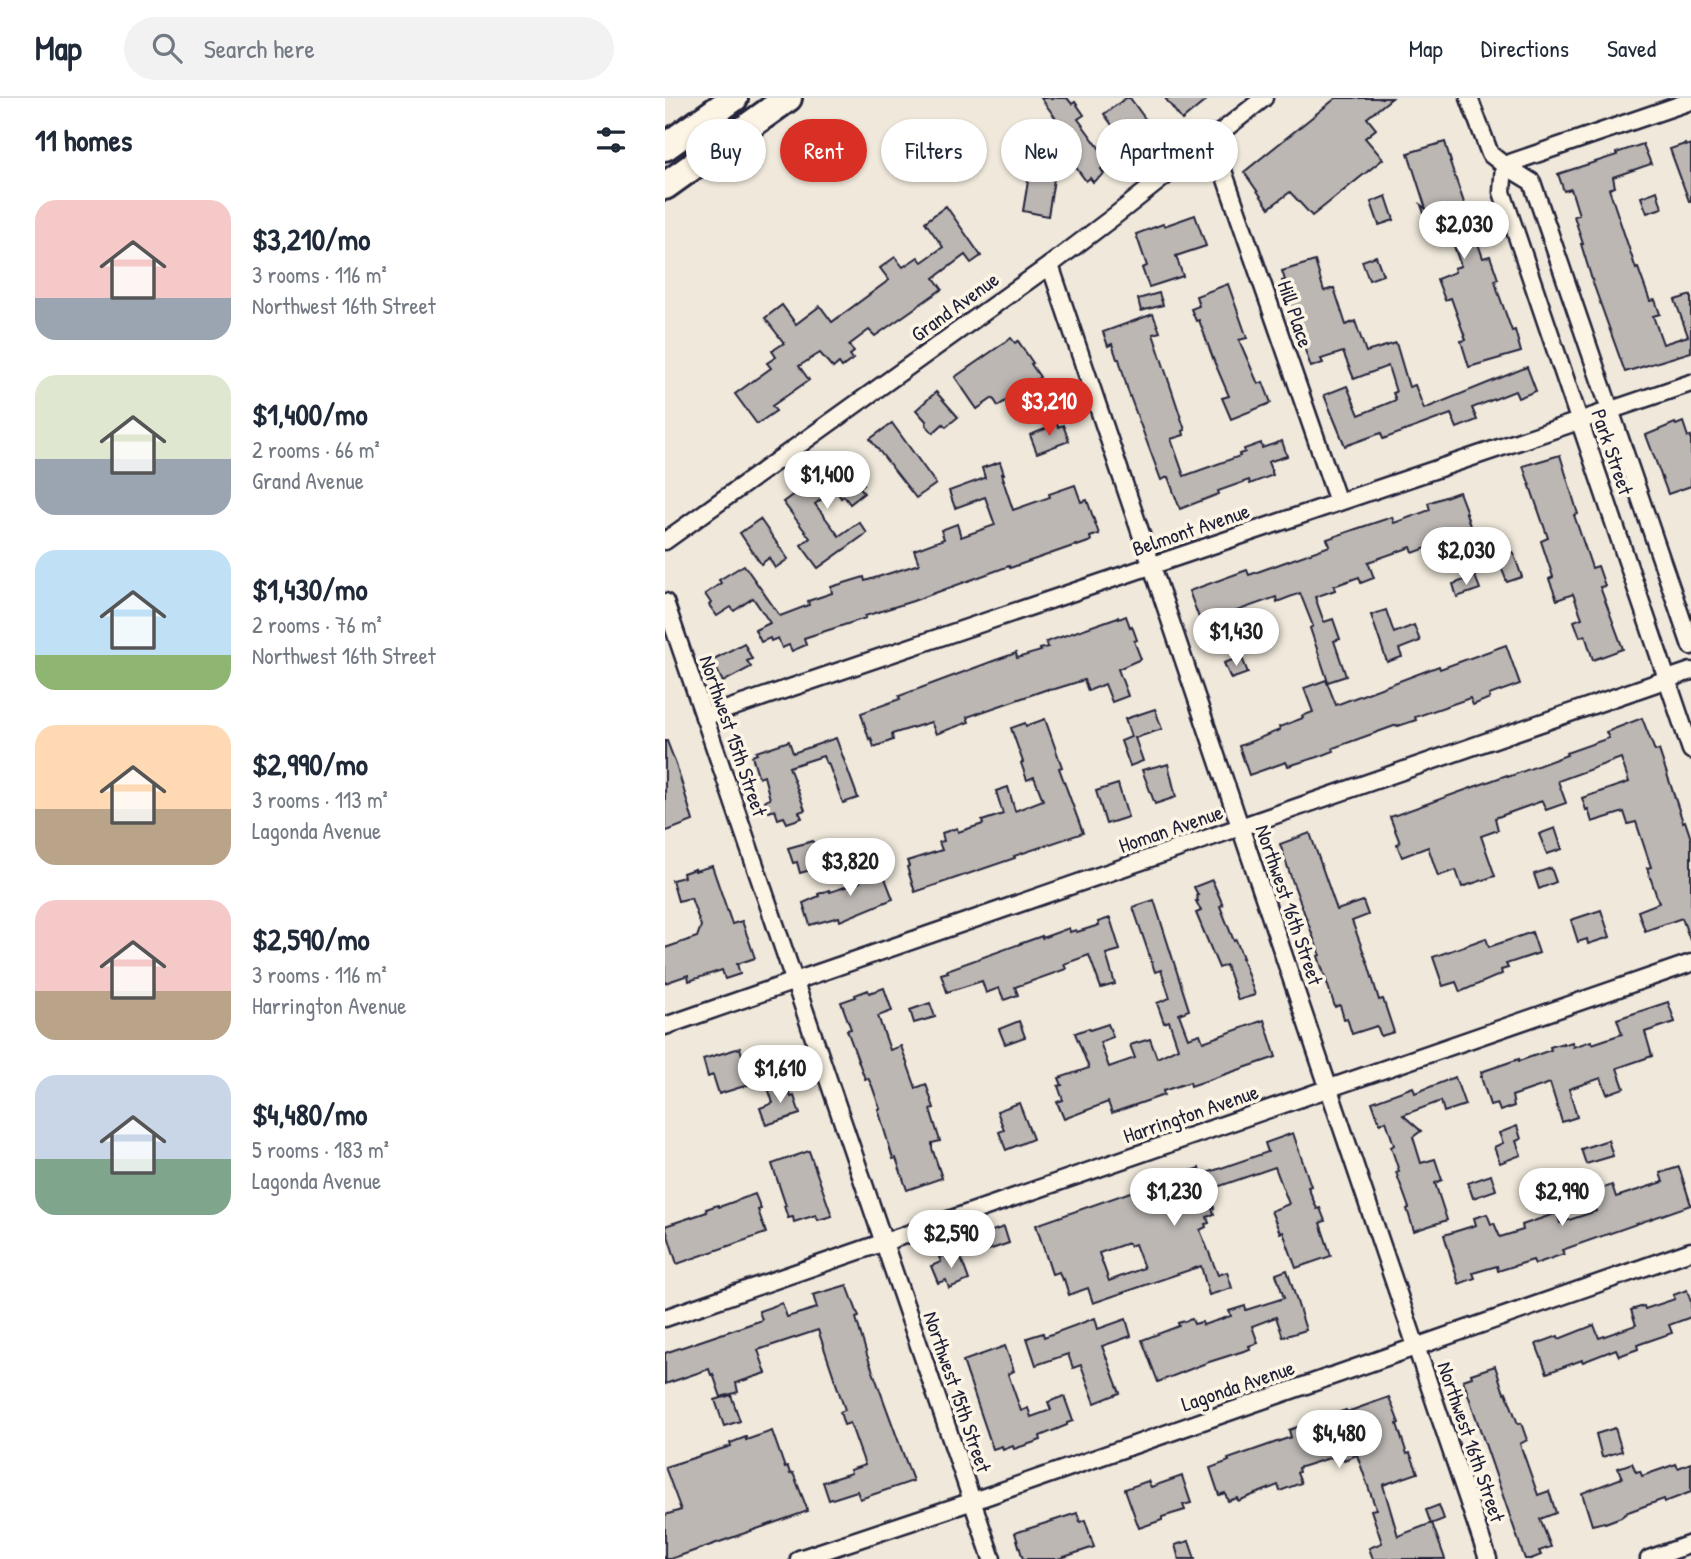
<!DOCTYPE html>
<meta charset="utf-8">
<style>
:root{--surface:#fff;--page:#f2f2f3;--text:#1f2937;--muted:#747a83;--line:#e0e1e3;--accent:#d93025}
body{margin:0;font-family:"Patrick Hand",sans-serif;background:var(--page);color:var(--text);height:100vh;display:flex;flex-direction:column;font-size:26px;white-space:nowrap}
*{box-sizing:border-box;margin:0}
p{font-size:23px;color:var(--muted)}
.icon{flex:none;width:38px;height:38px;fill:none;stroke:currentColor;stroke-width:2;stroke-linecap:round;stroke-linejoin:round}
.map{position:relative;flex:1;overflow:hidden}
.side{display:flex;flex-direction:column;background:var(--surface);width:665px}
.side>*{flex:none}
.top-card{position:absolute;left:21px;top:21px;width:665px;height:63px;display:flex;gap:14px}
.price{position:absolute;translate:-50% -60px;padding:0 16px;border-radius:24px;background:#fff;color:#222;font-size:23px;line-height:46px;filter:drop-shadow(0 2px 4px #0008)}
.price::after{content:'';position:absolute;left:50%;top:42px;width:21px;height:16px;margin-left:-10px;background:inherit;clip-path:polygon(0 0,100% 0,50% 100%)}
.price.on{background:var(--accent);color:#fff}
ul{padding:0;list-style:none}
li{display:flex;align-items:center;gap:21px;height:175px;padding:0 35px}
li span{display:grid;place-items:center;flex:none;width:196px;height:140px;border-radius:21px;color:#555}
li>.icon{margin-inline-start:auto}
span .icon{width:84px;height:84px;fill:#fffc;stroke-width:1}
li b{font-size:30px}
h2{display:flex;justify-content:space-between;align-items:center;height:84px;padding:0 35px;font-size:30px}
.tag{padding:0 24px;border-radius:32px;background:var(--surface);box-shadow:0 2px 5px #0004;font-size:24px;line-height:63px}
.tag.on{background:var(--accent);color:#fff}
header{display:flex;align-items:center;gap:42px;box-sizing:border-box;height:98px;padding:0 35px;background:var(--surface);border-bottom:2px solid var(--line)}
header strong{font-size:33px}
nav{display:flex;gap:38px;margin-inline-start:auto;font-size:24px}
.search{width:490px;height:63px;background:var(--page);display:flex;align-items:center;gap:18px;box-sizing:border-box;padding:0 24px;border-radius:38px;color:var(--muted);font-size:26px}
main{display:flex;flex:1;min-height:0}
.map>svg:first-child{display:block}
.building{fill:#bcb7b3;stroke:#22223b;stroke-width:2;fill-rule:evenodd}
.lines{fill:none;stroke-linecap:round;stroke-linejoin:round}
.street-casing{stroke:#22223b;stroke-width:21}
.primary-casing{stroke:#22223b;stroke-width:32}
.street{stroke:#fcf5e5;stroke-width:16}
.primary{stroke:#fcf5e5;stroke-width:26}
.labels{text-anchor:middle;stroke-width:7;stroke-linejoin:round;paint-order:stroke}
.street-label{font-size:21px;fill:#22223b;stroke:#fcf5e5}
</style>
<header>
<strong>Map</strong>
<div class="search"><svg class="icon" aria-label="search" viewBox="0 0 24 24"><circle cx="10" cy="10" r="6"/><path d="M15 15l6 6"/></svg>Search here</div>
<nav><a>Map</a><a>Directions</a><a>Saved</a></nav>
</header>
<main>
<section class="side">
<h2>11 homes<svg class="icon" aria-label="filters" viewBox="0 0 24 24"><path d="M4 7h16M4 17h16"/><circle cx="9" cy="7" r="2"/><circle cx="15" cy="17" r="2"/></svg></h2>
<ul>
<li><span style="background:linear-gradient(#f6c9c9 70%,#9aa5b1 0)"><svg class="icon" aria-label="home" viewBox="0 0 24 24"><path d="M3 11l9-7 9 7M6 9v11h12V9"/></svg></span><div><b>$3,210/mo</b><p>3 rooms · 116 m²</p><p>Northwest 16th Street</p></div></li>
<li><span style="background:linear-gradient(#dfe7d0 60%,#9aa5b1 0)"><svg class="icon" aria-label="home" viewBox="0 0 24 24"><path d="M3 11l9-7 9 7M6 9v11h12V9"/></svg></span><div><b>$1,400/mo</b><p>2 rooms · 66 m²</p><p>Grand Avenue</p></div></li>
<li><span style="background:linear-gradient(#bfe0f5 75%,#8fb573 0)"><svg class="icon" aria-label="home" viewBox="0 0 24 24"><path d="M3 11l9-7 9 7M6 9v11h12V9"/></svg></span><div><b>$1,430/mo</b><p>2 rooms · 76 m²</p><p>Northwest 16th Street</p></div></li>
<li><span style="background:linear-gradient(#ffd9b3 60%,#b9a48a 0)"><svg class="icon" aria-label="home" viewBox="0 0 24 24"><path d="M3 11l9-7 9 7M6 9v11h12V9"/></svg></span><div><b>$2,990/mo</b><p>3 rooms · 113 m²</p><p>Lagonda Avenue</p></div></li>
<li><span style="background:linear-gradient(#f6c9c9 65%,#b9a48a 0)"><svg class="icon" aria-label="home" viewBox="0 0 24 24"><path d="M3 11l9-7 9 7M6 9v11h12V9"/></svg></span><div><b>$2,590/mo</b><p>3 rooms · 116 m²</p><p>Harrington Avenue</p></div></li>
<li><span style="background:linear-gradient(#c9d6e8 60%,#7fa58c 0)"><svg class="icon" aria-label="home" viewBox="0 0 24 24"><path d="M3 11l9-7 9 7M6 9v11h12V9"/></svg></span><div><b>$4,480/mo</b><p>5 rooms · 183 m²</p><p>Lagonda Avenue</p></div></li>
</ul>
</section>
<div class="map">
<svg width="1026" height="1461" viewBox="0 0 1026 1461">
<rect width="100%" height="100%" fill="#efe8db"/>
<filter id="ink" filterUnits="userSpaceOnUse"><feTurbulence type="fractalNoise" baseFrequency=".0143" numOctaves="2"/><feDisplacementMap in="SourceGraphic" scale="14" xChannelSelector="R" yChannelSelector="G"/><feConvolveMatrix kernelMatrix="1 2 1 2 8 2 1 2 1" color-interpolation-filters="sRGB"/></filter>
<g filter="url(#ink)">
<!-- building -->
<g class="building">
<path d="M376,0H402L407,6L410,4L419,17L413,21L445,65L436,71L439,76L428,84L425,80L421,83L398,52L408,44Z"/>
<path d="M461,0H465L494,40L475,54L470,48L465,52L439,16Z"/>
<path d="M500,0H544L517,22Z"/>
<path d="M671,0H727L702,20L711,31L700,40L718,61L647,118L625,94L604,110L579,74Z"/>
<path d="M780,44L786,64H785L818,160L825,158L833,181L830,182L833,194L847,233L850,232L856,254L804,269L796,243L801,242L786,200L780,202L772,181L790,174L789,170L796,168L784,134L768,140L756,107L761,111L743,55Z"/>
<path d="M978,46L986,66L948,79L950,89L944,91L971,171L973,170L985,203L990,202L995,216L988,218L998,246L1023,238L1010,202L1026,197V254L960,274L928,185L916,146H918L909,118L914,117L906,91L899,93L893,76L952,57L951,55Z"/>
<path d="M1020,46L1021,48L1026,46V103H1024L1005,51Z"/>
<path d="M364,77L389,81L383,118L358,113Z"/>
<path d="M992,93L997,110L982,115L976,99Z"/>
<path d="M721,98L729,122L714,127L706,104Z"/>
<path d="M281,108L316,158L306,165L300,157L269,180L277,191L210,238L204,232L184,247L189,254L185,257L188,261L177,269L174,265L168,270L155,255L134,268L144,282L107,308L111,313L92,326L70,296L106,270L102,265L111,259L107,253L119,245L100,220L117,207L131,226L155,208L167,224L224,182L215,170L230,159L238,169L253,159L257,164L278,149L260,124Z"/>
<path d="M530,117L541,148L511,158L518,178L484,189L477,170L482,168L471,136L498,126L499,128Z"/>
<path d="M711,158L718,177L704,182L697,163Z"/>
<path d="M650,163L659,193L669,190L681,227L690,223L701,254L731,245L744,289L750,287L759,311L862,269L871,293L853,300L850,293L807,310L812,322L792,330L786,316L718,341L716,335L680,348L659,297L682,288L694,317L731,302L728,295L731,294L723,268L689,281L678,254L656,261L658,265L646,269L623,203L617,183L620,182L617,173Z"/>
<path d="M563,186L582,240L574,242L593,286L598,284L606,305L566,321L557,300L564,298L549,263L534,222L531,223L526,211L534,208L531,198Z"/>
<path d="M494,195L498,207L476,213L473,201Z"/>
<path d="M488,216L495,234L488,236L520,332L518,333L519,337L506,341L519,378L575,358L574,356L580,354L579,351L596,345L597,350L617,343L622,358L603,364L608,377L585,386L584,382L553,393L554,396L515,411L503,379L496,382L463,293L454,261H452L447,246L443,248L438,234Z"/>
<path d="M346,240L350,245L353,243L368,265L366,266L375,279L333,308L328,300L312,311L290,279Z"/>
<path d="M271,294L293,319L281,329L278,326L268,335L261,327V323L251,312Z"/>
<path d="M1018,324L1023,339L1026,338V388L1003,396L981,337L1010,325L1011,327Z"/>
<path d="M227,325L271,386L251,400L205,341Z"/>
<path d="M392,326L393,329L398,327L404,343L372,355L365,337Z"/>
<path d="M182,357L194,374L192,375L199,386L195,389L199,395L185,406L179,398L176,400L170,391L150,406L174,438L194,424L202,435L153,470L136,447L145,440L118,404Z"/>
<path d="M895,357L913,416L909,417L922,455L927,470L933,468L940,488L935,489L958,551L928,562L920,537L915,539L909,523L917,520L908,496L892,502L884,481L888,479L876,443L883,440L858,368Z"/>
<path d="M335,364L339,376H337L339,382H338L348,412L385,399L384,396L410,387L416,404L422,402L434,436L425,439L426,443L412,448L411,447L345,470L344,468L248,503L200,518L201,520L139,540L141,547L127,553L124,547L117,550L113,540L106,543L105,540L96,544L90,532L105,525L88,500L69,513L66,509L52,518L44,507L46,505L40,496L56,485L54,482L79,467L115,518L144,507L143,503L167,495L166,489L199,479L200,483L254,466L249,452L279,441L276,432L292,426L296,439L330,427L320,399L290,410L284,393L320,380L317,370Z"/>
<path d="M794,394L802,415H801L807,434L798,437L801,449L787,454L783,442L748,455L746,449L703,464L709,480L696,485L694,479L669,488L670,492L650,499L659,524L668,521L675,541L669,543L681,578L663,584L645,530L648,528L635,495L612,504L611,499L560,517L565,532L538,542L534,530L537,528L524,493L582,472L584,477L665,448L662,441L691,431L727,419L729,425L765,412L763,405Z"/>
<path d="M95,421L123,461L110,470L104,460L96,466L75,435Z"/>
<path d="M848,454L857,479L842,484L832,459Z"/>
<path d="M810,478L815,491L792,499L788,486Z"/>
<path d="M721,512L729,535L749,527L755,543L734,551L737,559L722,564L706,517Z"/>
<path d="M461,518L465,529L467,528L472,542L469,543L476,561L453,571L463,598L447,604L440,586L423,593L419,582L390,591L383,592V591L302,619L304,624L271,636L266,624L227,636L228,642L209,649L206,640L204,641L196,615L235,601L234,598L331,562L351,555L352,560L376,553L375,551L383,549L381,544L453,519L454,521Z"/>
<path d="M79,545L87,561L82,563L86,569L58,584L47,562Z"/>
<path d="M841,547L855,586L824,597L825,600L808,607L805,600L750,619L751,622L733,628L732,627L668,650L669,653L653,659L623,668L621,664L584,677L574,648L615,632L614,629L638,620L637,618L648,614L639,590L661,582L671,607L774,568L775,571Z"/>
<path d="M573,560V561L577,560L583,575L566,581L559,565Z"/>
<path d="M490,611L497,631L470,640L478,663L465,668L456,643L466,639L460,621Z"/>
<path d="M977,620L990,653L994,652L1018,724L1020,723L1026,741V842H1025L1017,820L980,833L973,813L994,805L982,770L986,769L971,724L963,726L959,714L927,724L923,711L921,712L917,700L964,684L956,660L893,683L901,705L881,712L877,703L830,720L833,732L816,738L830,778L797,789L791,772L773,778L763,749L737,759L732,746L735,745L725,719L842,677L843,679L902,657L901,655L944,640L941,634Z"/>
<path d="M380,621L397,669L394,670L418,735L349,758L350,760L250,794L242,769L244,768L242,763L277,752L274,744L279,743L277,735L292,730L293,734L318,726L317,723L338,716L331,693L343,689L350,713L378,702L369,679L362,682L356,665L358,664L346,630L360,625L361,628Z"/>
<path d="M171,640L193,700L178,705L163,665H161L158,658L124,669L140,712L134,714L137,720L122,725L119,719L113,721L110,712L104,714L100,703L105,701L99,678L94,680L87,658L92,656L91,654L124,643L128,655Z"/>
<path d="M0,643H2L12,669L28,723L2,733L0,732Z"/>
<path d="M503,666L511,699L490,706L477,672L496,667L497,668Z"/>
<path d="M453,686L463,719L441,726L431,693Z"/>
<path d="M890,730L897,751L882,756L874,736Z"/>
<path d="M645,735L672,812L698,803L703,817L687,823L703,866L714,902L718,901L729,934L716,938L712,928L687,936L682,920L679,921L675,907L670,909L653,858L655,857L627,782L615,746Z"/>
<path d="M148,743L151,751L165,747L170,765L135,775L132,764L128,765L123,750Z"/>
<path d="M212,766L214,771L216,770L228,801L175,823L174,819L145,827L138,805L154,798L153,796L164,792L165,794L195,784L192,774Z"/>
<path d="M47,768L67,826L77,823L90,860L72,866L75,876L60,881L57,872L24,883L23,877L0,885V850L32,839L36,828L26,800L13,803L7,782L19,779L18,775L30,771V773Z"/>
<path d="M886,770L891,784L874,791L869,776Z"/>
<path d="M547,782L558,807L555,808L569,843L571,842L578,860H577L590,897L573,902L561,867L554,870L531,815L536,813L531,803H533L531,797H533L529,789Z"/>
<path d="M489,802L524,912L514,916L523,940L535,936L538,944L599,922L611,959L526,988L525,984L498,993L499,997L447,1015L443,1004L399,1021L392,1004L398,1002L393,988L397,987L394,980L424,970L410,935L424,930L425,932L443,926L448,939L435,944L444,969L470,960L465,947L485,941L492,960L513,950L504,923L499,925L492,905L505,900L496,872L490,874L468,809Z"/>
<path d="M936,812L945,839L923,846L922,841L913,844L906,822Z"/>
<path d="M445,820L455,852L441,856L450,886L436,890L424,857L399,866L401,871L350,889L353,897L339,902L334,890L321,895L317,883L282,894L276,876L283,874L282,872L377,838V840L404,830L405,834L411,832L412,834L434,827L433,824Z"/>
<path d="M867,834L874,855L841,866L843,870L836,872L837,876L795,894L791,884L778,888L768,859L821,840L824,849Z"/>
<path d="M219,890L227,913L213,918L225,952L236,948L251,990L261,986L269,1010L265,1011L275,1043L267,1045V1050L277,1080L242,1092L231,1060L228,1061L213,1011H215L207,988L203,980L200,981L182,932L186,931L176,904L191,899L190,897L203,892L204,895Z"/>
<path d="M1003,904L1010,924L980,934L987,958L952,970L959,990L942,996L936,980L904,991L912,1019L897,1024L885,985L847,998L849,1008L835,1013L832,1005L825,1007L816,979H817L816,974L854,961V963L886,952L885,949L898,945V947L907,944L908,949L926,943L927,946L957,936L952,921Z"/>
<path d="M265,905L270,919L249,925L245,912Z"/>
<path d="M354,923L360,939L340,946L334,931Z"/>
<path d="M75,950L86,986L54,996L48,977L43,979L38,961Z"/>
<path d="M790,979L800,1007L779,1014L776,1003L738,1017L756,1033L748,1039L756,1065L770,1061L777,1082L770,1085L782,1122L749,1133L742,1111L744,1110L731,1074L734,1073L726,1049L729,1047L721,1023L715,1026L707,1004L748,989L750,995Z"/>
<path d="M121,984L126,999L129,998L135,1016L101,1027L95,1010L108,1005L103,990Z"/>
<path d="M354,1005L368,1041L341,1052L334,1034L339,1032L332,1013Z"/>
<path d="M852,1028L856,1041L851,1043L856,1057L835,1065L829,1049L838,1045L834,1035Z"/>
<path d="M628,1035L646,1088L643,1089L652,1111L655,1110L660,1123L655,1125L666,1158L631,1170L618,1134L615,1135L606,1113L624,1106L610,1069L543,1092L549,1110L547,1111L549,1116L542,1119L544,1125L540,1126L541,1129L535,1132L553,1177L562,1174L567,1190L544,1197L536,1168L428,1205L423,1190L404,1197L399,1181L397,1182L394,1174L387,1176L371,1127L534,1070L536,1077L603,1054L600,1045ZM463,1145L465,1148L470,1146L479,1170L444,1183L434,1155Z"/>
<path d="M943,1042L948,1058L921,1066L916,1051Z"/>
<path d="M144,1053L167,1118L153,1122L151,1117L129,1124L128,1119L123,1120L119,1108H121L107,1066Z"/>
<path d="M1014,1069L1026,1107L897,1152L899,1156L870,1166L868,1162L833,1173L832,1168L808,1175L810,1180L794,1186L779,1137L811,1127L809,1120L822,1116L826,1126L829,1125L835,1139L858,1132L857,1127L892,1115L895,1125L931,1113L925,1095L947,1087L951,1099L998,1084L995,1075Z"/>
<path d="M826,1077L831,1092L808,1100L803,1085Z"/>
<path d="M90,1096L96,1111L93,1112L101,1135L12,1166L0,1128L42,1114L41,1111L53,1107L54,1109Z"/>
<path d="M339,1129L344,1145L309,1157L303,1141Z"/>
<path d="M293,1152L304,1182L284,1190L281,1182L273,1185L266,1168L276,1164L274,1159Z"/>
<path d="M622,1172L641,1232L618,1239L611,1219L587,1228L593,1245L584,1248L585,1251L541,1265L493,1284L477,1242L514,1228L513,1225L527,1221L529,1226L537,1224L538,1227L566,1218L564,1213L580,1208L581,1212L619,1200L611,1176Z"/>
<path d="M182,1187L194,1219L191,1220L202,1257L248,1383L195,1401L192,1393L164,1402L158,1384L186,1375L185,1372L200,1367L185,1325L179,1327L175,1314L180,1312L153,1232L93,1252L101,1275L71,1285L73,1294L56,1299L48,1276L46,1277L44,1271L0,1286V1255L97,1222L94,1213L117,1205L122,1219L152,1210L148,1197Z"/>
<path d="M1022,1192L1026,1204V1219L1004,1227L1007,1235L972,1247L973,1251L954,1258L951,1251L918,1264L917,1262L882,1275L871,1246L893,1238L894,1241L929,1227L934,1240L971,1227L966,1212L979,1208L980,1211L1010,1201L1008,1197Z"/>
<path d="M430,1220L433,1231L461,1221L466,1238L437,1248L455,1295L430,1305L416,1267L408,1270L403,1256L371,1267L362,1240L378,1235L379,1239Z"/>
<path d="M340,1248L349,1273L343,1276L356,1313L363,1310L366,1319L386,1312L383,1304L399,1298L408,1323L402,1325V1327L375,1338L376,1342L349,1351L348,1348L338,1352L337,1348L328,1351L298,1263Z"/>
<path d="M830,1268L839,1295L841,1294L853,1326L856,1325L862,1342L855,1346L873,1397L884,1393L891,1415L875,1421L886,1449L874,1453L876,1457L866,1461H860L857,1453L798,1282L807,1279L806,1276Z"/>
<path d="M66,1297L75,1323L59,1328L50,1302Z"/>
<path d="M724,1299L734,1325L732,1326L742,1356L745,1355L753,1375L718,1387L733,1438L767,1425L780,1461H708L704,1450L717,1445L706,1412L711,1411L692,1357L679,1362L677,1356L633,1370L634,1374L632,1375L636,1385L615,1393L613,1387L573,1403L572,1400L563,1403L560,1395L554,1397L545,1370L564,1363L563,1361L626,1339L624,1332L681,1312L682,1314Z"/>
<path d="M950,1330L957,1353L937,1359L931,1336Z"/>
<path d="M107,1333L120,1370L123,1369L125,1376L128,1375L143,1413L23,1455L5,1461H0V1417L16,1412L0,1369L66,1348L65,1345L81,1339V1342Z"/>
<path d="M967,1365L971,1374L975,1373L977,1378L1011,1366L1013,1370L1026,1365V1394L1000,1404L999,1401L963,1414L956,1419L940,1425L939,1424L927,1427L917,1395L957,1380L953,1370Z"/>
<path d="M517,1378L526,1405L518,1407L520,1412L497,1419V1422L474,1430L460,1391L483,1383L486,1389Z"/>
<path d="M774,1407L779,1421L766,1426L761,1412Z"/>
<path d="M412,1415L415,1424L420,1422L429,1449L393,1461H358L350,1435Z"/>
<path d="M524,1443L530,1461H514L510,1447Z"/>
</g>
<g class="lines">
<!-- street casing -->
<g class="street-casing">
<g id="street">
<path d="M804,0L825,56L839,67L867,84L1026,548"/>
<path d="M547,41L673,404"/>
<path d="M839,67L837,94L1026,652"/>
<path d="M839,67L1026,3"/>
<path d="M385,167L823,1461"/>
<path d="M0,443L385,167L447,120L599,0"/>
<path d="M0,504L327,1461"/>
<path d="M39,619L1026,285"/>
<path d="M0,928L1026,573"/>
<path d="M0,1220L1026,865"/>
<path d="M134,1461L308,1403L1026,1153"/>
<path d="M984,1461L1026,1446"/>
</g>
</g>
<!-- primary casing -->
<g class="primary-casing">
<g id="primary">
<path d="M0,49L69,0"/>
<path d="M0,88L123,0"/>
</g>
</g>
<!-- street -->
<use href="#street" class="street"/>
<!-- primary -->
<use href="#primary" class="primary"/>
</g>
</g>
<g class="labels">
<!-- street labels -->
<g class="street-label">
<text transform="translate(290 209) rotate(-36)" y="7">Grand Avenue</text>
<text transform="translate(630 216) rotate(71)" y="7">Hill Place</text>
<text transform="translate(947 354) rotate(71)" y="7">Park Street</text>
<text transform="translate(526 432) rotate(-19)" y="7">Belmont Avenue</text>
<text transform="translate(68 638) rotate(71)" y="7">Northwest 15th Street</text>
<text transform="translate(506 731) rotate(-19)" y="7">Homan Avenue</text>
<text transform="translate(624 807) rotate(71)" y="7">Northwest 16th Street</text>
<text transform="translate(526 1016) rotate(-19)" y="7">Harrington Avenue</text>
<text transform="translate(573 1288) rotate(-19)" y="7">Lagonda Avenue</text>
<text transform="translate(292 1294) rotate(71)" y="7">Northwest 15th Street</text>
<text transform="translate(806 1344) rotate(71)" y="7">Northwest 16th Street</text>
</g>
</g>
</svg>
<b class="price" style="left:799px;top:163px">$2,030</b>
<b class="price on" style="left:384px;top:340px">$3,210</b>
<b class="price" style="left:162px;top:413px">$1,400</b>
<b class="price" style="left:801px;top:489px">$2,030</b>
<b class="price" style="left:571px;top:570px">$1,430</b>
<b class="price" style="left:185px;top:800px">$3,820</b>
<b class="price" style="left:115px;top:1007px">$1,610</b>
<b class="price" style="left:509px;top:1130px">$1,230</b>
<b class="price" style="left:897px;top:1130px">$2,990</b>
<b class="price" style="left:286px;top:1172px">$2,590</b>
<b class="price" style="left:674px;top:1372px">$4,480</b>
<div class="top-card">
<a class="tag">Buy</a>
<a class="tag on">Rent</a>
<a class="tag">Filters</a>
<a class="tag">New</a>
<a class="tag">Apartment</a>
</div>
</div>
</main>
